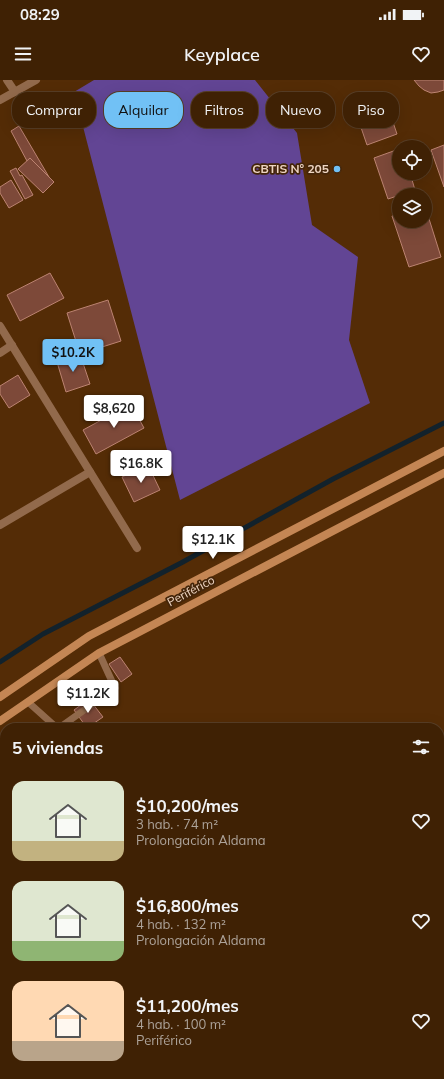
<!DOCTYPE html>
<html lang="es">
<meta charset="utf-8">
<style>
:root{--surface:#3f2104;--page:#4a2e13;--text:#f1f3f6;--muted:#ada39a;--line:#583e26;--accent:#71c1f5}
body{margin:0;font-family:Mulish,sans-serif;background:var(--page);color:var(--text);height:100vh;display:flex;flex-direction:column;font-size:15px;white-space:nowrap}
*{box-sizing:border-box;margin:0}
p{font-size:13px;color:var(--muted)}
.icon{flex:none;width:22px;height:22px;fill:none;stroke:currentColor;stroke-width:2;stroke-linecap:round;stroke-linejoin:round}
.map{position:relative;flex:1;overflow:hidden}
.sheet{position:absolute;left:0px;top:643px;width:444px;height:356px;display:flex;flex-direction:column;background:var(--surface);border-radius:16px 16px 0 0;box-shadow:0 4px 16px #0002,0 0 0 1px var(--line)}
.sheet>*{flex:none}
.hud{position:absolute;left:12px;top:12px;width:420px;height:36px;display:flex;gap:8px}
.fabs{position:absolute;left:392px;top:60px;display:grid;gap:8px}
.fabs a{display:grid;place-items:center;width:40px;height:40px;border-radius:50%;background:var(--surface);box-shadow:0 4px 16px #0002,0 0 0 1px var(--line);font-size:20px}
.price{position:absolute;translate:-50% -34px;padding:0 9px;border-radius:4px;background:#fff;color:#222;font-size:13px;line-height:26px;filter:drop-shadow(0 1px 2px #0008)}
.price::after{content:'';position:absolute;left:50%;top:24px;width:12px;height:9px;margin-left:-6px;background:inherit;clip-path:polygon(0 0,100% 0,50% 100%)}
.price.active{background:var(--accent);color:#111}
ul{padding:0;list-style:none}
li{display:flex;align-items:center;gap:12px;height:100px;padding:0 12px}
li span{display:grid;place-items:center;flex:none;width:112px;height:80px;border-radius:12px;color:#555}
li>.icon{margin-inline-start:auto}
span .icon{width:48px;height:48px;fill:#fffc;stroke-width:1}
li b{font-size:17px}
h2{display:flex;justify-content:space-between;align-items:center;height:48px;padding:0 12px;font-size:17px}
.chip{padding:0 14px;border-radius:16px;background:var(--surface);box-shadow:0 4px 16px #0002,0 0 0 1px var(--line);font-size:14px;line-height:36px}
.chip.active{background:var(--accent);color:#111}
.status{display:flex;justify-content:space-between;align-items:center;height:28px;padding:0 20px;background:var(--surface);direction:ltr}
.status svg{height:11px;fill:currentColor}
header{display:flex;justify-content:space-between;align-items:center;height:52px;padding:0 12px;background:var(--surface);font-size:18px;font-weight:600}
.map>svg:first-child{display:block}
.green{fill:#624594}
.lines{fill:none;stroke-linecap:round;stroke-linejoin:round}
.stream{stroke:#12222c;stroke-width:5}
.building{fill:#7d4939;stroke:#bc8371}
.service{stroke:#926a4c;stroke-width:7}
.minor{stroke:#926a4c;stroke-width:8}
.secondary{stroke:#c48654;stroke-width:8}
.rail{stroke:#ae8f74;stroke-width:3;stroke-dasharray:5 5;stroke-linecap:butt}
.poi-dot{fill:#71c1f5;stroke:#442509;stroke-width:1.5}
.labels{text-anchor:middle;stroke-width:3.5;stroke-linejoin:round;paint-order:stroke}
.poi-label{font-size:12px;font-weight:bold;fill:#eed5c2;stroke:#442509;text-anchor:end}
.street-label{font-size:12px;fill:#eed5c2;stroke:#442509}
</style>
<div class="status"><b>08:29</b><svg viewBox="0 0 49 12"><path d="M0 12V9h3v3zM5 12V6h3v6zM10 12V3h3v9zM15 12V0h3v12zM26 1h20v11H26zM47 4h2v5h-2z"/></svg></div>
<header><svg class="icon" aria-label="menu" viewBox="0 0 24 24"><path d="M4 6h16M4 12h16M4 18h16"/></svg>Keyplace<svg class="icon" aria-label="heart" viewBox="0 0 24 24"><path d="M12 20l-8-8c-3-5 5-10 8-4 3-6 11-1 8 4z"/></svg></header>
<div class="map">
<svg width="444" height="999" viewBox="0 0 444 999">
<rect width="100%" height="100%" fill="#542c06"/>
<!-- green -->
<path class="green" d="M94,0H255L297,53L312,145L358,177L349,260L370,323L180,420L74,12Z"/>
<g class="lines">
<!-- stream -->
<g class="stream">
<path d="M0,582L43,554L181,483L333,399L444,343"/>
<path d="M0,760L5,766"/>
<path d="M0,925L5,931"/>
<path d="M57,994L61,999"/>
<path d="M189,994L193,999"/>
</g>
</g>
<!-- building -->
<g class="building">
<path d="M414,0H444V10L438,12L431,13L424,10L419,6Z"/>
<path d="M384,16L397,54L367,65L354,27Z"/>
<path d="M19,46L49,97L30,78L27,81L11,51Z"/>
<path d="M444,65V107L431,70Z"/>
<path d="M399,69V93H410L415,110L388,119L374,78Z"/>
<path d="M30,78L54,102L43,113L18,89Z"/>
<path d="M16,88L20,96L22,95L33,115L25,119L10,91Z"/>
<path d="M11,100L23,120L9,128L0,113V107Z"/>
<path d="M425,126L441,177L409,187L392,136L399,133V141H425Z"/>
<path d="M50,193L64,218L20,241L7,215Z"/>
<path d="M108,220L121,261L80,274L67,233Z"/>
<path d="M80,274L90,304L66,312L57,282Z"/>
<path d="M18,295L30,315L9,328L0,314V306Z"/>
<path d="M131,324L144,348L96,374L83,350Z"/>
<path d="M148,385L160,410L134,422L122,397Z"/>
<path d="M120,577L132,594L121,602L109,584Z"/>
<path d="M89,619L103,637L87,648L74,630Z"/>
</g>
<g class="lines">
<!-- service -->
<g class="service">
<path d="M28,622L57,648"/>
<path d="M59,648L115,608L99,573"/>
</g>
<!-- minor -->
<g class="minor">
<path d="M7,0L15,12"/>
<path d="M0,20L36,0"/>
<path d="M0,246L137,468"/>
<path d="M0,273L12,265"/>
<path d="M0,445L90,392"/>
</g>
<!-- secondary -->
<g class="secondary">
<path d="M0,617L89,556L444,371"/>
<path d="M0,641L99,573L444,393"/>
<path d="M0,873L5,879"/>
<path d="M100,994L104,999"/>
</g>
<!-- rail -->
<g class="rail">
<path d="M0,708L5,714"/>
<path d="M237,994L241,999"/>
</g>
</g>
<!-- markers -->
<circle class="poi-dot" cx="337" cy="89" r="4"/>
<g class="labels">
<!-- poi labels -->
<g class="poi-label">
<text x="329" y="93">CBTIS N° 205</text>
</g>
<!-- street labels -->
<g class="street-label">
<text transform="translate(191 511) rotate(-28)" y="4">Periférico</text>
</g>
</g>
</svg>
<div class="fabs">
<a><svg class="icon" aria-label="locate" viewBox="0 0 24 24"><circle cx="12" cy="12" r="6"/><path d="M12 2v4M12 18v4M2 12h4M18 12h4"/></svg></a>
<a><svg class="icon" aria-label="layers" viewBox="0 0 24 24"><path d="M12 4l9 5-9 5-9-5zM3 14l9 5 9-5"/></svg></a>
</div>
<b class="price active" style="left:73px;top:293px">$10.2K</b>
<b class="price" style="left:114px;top:349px">$8,620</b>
<b class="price" style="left:141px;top:404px">$16.8K</b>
<b class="price" style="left:213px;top:480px">$12.1K</b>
<b class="price" style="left:88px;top:634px">$11.2K</b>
<div class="hud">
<a class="chip">Comprar</a>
<a class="chip active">Alquilar</a>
<a class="chip">Filtros</a>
<a class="chip">Nuevo</a>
<a class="chip">Piso</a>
</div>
<section class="sheet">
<h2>5 viviendas<svg class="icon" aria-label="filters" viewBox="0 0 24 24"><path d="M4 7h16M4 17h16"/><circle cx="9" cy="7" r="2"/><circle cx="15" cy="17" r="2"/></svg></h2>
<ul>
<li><span style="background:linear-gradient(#dfe7d0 75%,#c2b280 0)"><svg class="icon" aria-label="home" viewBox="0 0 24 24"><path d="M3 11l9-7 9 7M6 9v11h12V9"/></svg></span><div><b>$10,200/mes</b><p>3 hab. · 74 m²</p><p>Prolongación Aldama</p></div><svg class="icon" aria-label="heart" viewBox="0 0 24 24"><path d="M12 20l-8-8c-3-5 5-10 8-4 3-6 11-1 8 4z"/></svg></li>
<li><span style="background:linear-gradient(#dfe7d0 75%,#8fb573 0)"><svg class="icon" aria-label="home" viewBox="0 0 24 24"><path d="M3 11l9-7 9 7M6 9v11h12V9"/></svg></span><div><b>$16,800/mes</b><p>4 hab. · 132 m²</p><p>Prolongación Aldama</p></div><svg class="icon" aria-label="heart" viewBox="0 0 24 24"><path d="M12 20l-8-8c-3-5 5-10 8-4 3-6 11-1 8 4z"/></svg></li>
<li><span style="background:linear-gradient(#ffd9b3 75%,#b9a48a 0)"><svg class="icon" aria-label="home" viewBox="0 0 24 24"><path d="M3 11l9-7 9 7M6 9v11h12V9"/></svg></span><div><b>$11,200/mes</b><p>4 hab. · 100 m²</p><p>Periférico</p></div><svg class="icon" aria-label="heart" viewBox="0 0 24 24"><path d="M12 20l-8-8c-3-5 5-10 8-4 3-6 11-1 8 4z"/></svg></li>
</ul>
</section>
</div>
